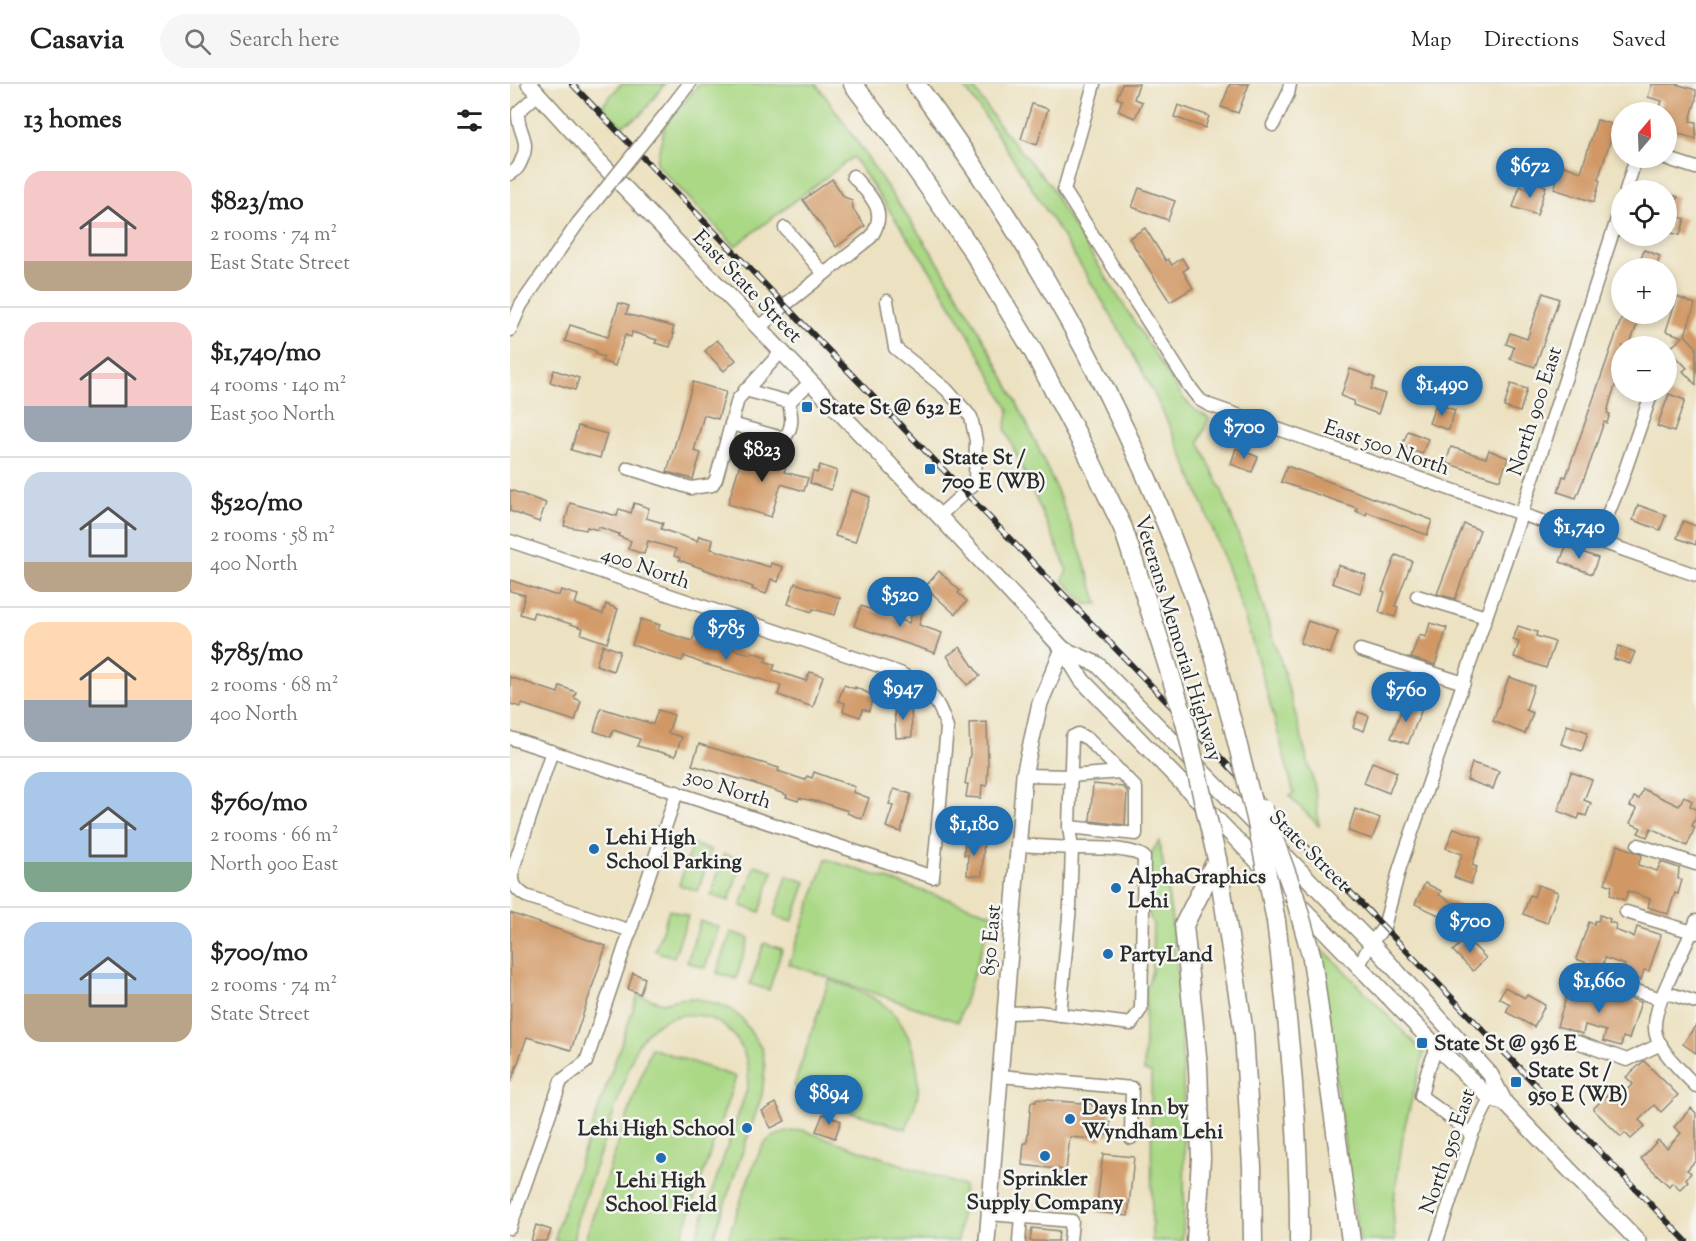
<!DOCTYPE html>
<meta charset="utf-8">
<style>
:root{--surface:#fff;--page:#f6f6f6;--text:#222;--muted:#767676;--line:#e0e0e0;--accent:#1f6fb2}
body{margin:0;font-family:"Sorts Mill Goudy",serif;background:var(--page);color:var(--text);height:100vh;display:flex;flex-direction:column;font-size:22px;white-space:nowrap}
*{box-sizing:border-box;margin:0}
p{font-size:20px;color:var(--muted)}
.icon{flex:none;width:33px;height:33px;fill:none;stroke:currentColor;stroke-width:2;stroke-linecap:round;stroke-linejoin:round}
.map{position:relative;flex:1;overflow:hidden}
.sheet{display:flex;flex-direction:column;background:var(--surface);width:510px}
.sheet>*{flex:none}
.needle{width:39px;rotate:19deg}
.buttons{position:absolute;left:1101px;top:18px;display:grid;gap:12px}
.buttons a{display:grid;place-items:center;width:66px;height:66px;border-radius:50%;background:var(--surface);box-shadow:0 3px 9px #0003;font-size:30px}
.price{position:absolute;translate:-50% -51px;padding:0 14px;border-radius:21px;background:var(--accent);color:#fff;font-size:20px;line-height:39px;filter:drop-shadow(0 2px 3px #0008)}
.price::after{content:'';position:absolute;left:50%;top:36px;width:18px;height:14px;margin-left:-9px;background:inherit;clip-path:polygon(0 0,100% 0,50% 100%)}
.price.selected{background:#222;color:#fff}
ul{padding:0;list-style:none}
li{display:flex;align-items:center;gap:18px;height:150px;padding:0 24px}
li+li{border-top:2px solid var(--line)}
li span{display:grid;place-items:center;flex:none;width:168px;height:120px;border-radius:18px;color:#555}
li>.icon{margin-inline-start:auto}
span .icon{width:72px;height:72px;fill:#fffc;stroke-width:1}
li b{font-size:26px}
h2{display:flex;justify-content:space-between;align-items:center;height:72px;padding:0 24px;font-size:26px}
header{display:flex;align-items:center;gap:36px;box-sizing:border-box;height:84px;padding:0 30px;background:var(--surface);border-bottom:2px solid var(--line)}
header strong{font-size:28px}
nav{display:flex;gap:33px;margin-inline-start:auto;font-size:21px}
.search{width:420px;height:54px;background:var(--page);display:flex;align-items:center;gap:15px;box-sizing:border-box;padding:0 21px;border-radius:33px;color:var(--muted);font-size:22px}
main{display:flex;flex:1;min-height:0}
.map>svg:first-child{display:block}
.green{fill:#aad885;stroke:#6a8258;stroke-width:1.5}
.building{fill:#d19865}
.lines{fill:none;stroke-linecap:round;stroke-linejoin:round}
.minor-casing{stroke:#8c8676;stroke-width:15}
.major-casing{stroke:#8c8676;stroke-width:18}
.highway-casing{stroke:#8c8676;stroke-width:21}
.minor{stroke:#fff;stroke-width:12}
.major{stroke:#fff;stroke-width:15}
.highway{stroke:#fff;stroke-width:18}
.rail-casing{stroke:#2b2b2b;stroke-width:6}
.rail{stroke:#f6f6f2;stroke-width:4;stroke-dasharray:11;stroke-linecap:butt}
.minor-bridge-casing{stroke:#8c8676;stroke-width:15;stroke-linecap:butt}
.highway-bridge-casing{stroke:#8c8676;stroke-width:21;stroke-linecap:butt}
.minor-bridge{stroke:#fff;stroke-width:12}
.highway-bridge{stroke:#fff;stroke-width:18}
.poi-dot{fill:#1f6fb2;stroke:#f6f6f2;stroke-width:2}
.labels{text-anchor:middle;stroke-width:5;stroke-linejoin:round;paint-order:stroke}
.street-label{font-size:21px;fill:#2b2b2b;stroke:#f6f6f2}
.poi-label{font-size:21px;font-weight:bold;fill:#2b2b2b;stroke:#f6f6f2;text-anchor:start}
</style>
<header>
<strong>Casavia</strong>
<div class="search"><svg class="icon" aria-label="search" viewBox="0 0 24 24"><circle cx="10" cy="10" r="6"/><path d="M15 15l6 6"/></svg>Search here</div>
<nav><a>Map</a><a>Directions</a><a>Saved</a></nav>
</header>
<main>
<section class="sheet">
<h2>13 homes<svg class="icon" aria-label="filters" viewBox="0 0 24 24"><path d="M4 7h16M4 17h16"/><circle cx="9" cy="7" r="2"/><circle cx="15" cy="17" r="2"/></svg></h2>
<ul>
<li><span style="background:linear-gradient(#f6c9c9 75%,#b9a48a 0)"><svg class="icon" aria-label="home" viewBox="0 0 24 24"><path d="M3 11l9-7 9 7M6 9v11h12V9"/></svg></span><div><b>$823/mo</b><p>2 rooms · 74 m²</p><p>East State Street</p></div></li>
<li><span style="background:linear-gradient(#f6c9c9 70%,#9aa5b1 0)"><svg class="icon" aria-label="home" viewBox="0 0 24 24"><path d="M3 11l9-7 9 7M6 9v11h12V9"/></svg></span><div><b>$1,740/mo</b><p>4 rooms · 140 m²</p><p>East 500 North</p></div></li>
<li><span style="background:linear-gradient(#c9d6e8 75%,#b9a48a 0)"><svg class="icon" aria-label="home" viewBox="0 0 24 24"><path d="M3 11l9-7 9 7M6 9v11h12V9"/></svg></span><div><b>$520/mo</b><p>2 rooms · 58 m²</p><p>400 North</p></div></li>
<li><span style="background:linear-gradient(#ffd9b3 65%,#9aa5b1 0)"><svg class="icon" aria-label="home" viewBox="0 0 24 24"><path d="M3 11l9-7 9 7M6 9v11h12V9"/></svg></span><div><b>$785/mo</b><p>2 rooms · 68 m²</p><p>400 North</p></div></li>
<li><span style="background:linear-gradient(#a9c7e8 75%,#7fa58c 0)"><svg class="icon" aria-label="home" viewBox="0 0 24 24"><path d="M3 11l9-7 9 7M6 9v11h12V9"/></svg></span><div><b>$760/mo</b><p>2 rooms · 66 m²</p><p>North 900 East</p></div></li>
<li><span style="background:linear-gradient(#a9c7e8 60%,#b9a48a 0)"><svg class="icon" aria-label="home" viewBox="0 0 24 24"><path d="M3 11l9-7 9 7M6 9v11h12V9"/></svg></span><div><b>$700/mo</b><p>2 rooms · 74 m²</p><p>State Street</p></div></li>
</ul>
</section>
<div class="map">
<svg width="1186" height="1157" viewBox="0 0 1186 1157">
<rect width="100%" height="100%" fill="#f6f6f2"/>
<filter id="ink" filterUnits="userSpaceOnUse"><feTurbulence type="fractalNoise" baseFrequency=".0167" numOctaves="2"/><feDisplacementMap in="SourceGraphic" scale="12" xChannelSelector="R" yChannelSelector="G"/><feConvolveMatrix kernelMatrix="1 2 1 2 8 2 1 2 1" color-interpolation-filters="sRGB"/></filter>
<filter id="wash" filterUnits="userSpaceOnUse"><feTurbulence type="fractalNoise" baseFrequency=".008" numOctaves="4" result="noise"/><feDisplacementMap in="SourceGraphic" scale="24" xChannelSelector="R" yChannelSelector="G"/><feGaussianBlur stdDeviation="1.35" result="paint"/><feColorMatrix in="noise" values="0 0 0 0 0 0 0 0 0 0 0 0 0 0 0 0 0 1.4 0 .05"/><feComposite in="paint" operator="in"/></filter>
<g filter="url(#wash)">
<rect width="100%" height="100%" fill="#ece1c0"/>
<!-- green -->
<g class="green">
<path d="M111,0H155L130,32L111,42L92,22Z"/>
<path d="M189,0H306C330,31 351,64 373,97C396,131 420,164 441,199C502,300 553,407 588,520H576L553,496L557,485L495,345L499,326L459,251L424,192L343,73L225,162L146,80L155,41Z"/>
<path d="M452,0H461L491,44L541,102L551,123L673,314L685,326L699,334L689,358L712,407L741,485L774,588L805,704L809,742L779,712L784,709C766,642 749,574 726,508C702,441 675,371 643,308C608,239 566,174 525,109C501,72 478,35 452,0Z"/>
<path d="M649,757C667,846 672,938 674,1029C674,1072 676,1114 672,1157H642L641,989L634,987L636,905L642,887L643,839L637,827L639,773Z"/>
<path d="M182,760L201,766L188,807L169,801Z"/>
<path d="M214,770L232,776L219,817L201,811Z"/>
<path d="M316,775L483,830L448,938L279,880Z"/>
<path d="M245,781L263,787L250,828L231,822Z"/>
<path d="M277,792L296,798L282,838L264,832Z"/>
<path d="M159,826L178,832L164,873L145,867Z"/>
<path d="M190,837L209,843L195,884L177,878Z"/>
<path d="M221,848L239,854L226,895L207,889Z"/>
<path d="M254,859L272,865L259,906L240,900Z"/>
<path d="M808,864L821,873L914,969L894,1045L883,1122L885,1157H850L842,1116Z"/>
<path d="M319,896C341,903 365,911 381,927C401,947 410,982 408,1009C406,1021 400,1034 396,1045L293,1013L284,1001Z"/>
<path d="M128,911L153,919L168,915L184,914L210,921L220,925L232,935L252,965L255,984L252,1011L202,1157H185L237,1005C249,933 159,901 125,966L67,1136L63,1157H45L47,1144Z"/>
<path d="M141,964L226,993L170,1157H82L75,1155Z"/>
<path d="M292,1046L454,1102L448,1157H217C224,1138 245,1068 257,1057C266,1049 281,1047 292,1046Z"/>
</g>
<g id="blocks">
<!-- building -->
<g class="building">
<path d="M612,0H629L624,15L632,18L625,34L608,27L612,16L607,14Z"/>
<path d="M720,0H739L728,29L711,23Z"/>
<path d="M1142,0H1166L1186,6V16L1180,37L1186,38V55L1156,46V28L1149,26L1152,17L1138,13Z"/>
<path d="M522,20L538,25L527,61L511,55Z"/>
<path d="M668,21L699,32L695,44L664,33Z"/>
<path d="M1087,36L1105,41L1088,96L1090,97L1084,118L1044,105L1052,81L1071,88Z"/>
<path d="M322,95L334,113L342,116L343,125L355,142L326,163L293,116Z"/>
<path d="M1024,98L1036,102L1027,131L1003,123L1010,102L1021,106Z"/>
<path d="M629,104L665,117L658,136L622,123Z"/>
<path d="M1156,109L1168,113L1158,141H1156Z"/>
<path d="M1163,131L1175,135L1170,151L1158,148Z"/>
<path d="M635,144L656,177L658,175L662,181L672,174L678,184L673,187L683,204L660,218L619,154Z"/>
<path d="M1134,166L1150,172L1146,184H1128Z"/>
<path d="M1033,209L1049,215L1025,283L1000,275L1004,263L996,260L1000,249L1017,255Z"/>
<path d="M1167,213L1185,220L1175,251L1186,263V301L1173,287L1177,284L1159,265L1173,253L1156,247Z"/>
<path d="M109,219L119,222L116,230L164,243L162,249L164,250L160,263L145,259L147,256L122,248L121,253L115,251L105,282L92,277L94,273L85,270L86,267L55,257L60,241L98,253Z"/>
<path d="M1113,230H1131L1119,262H1112V292L1109,291L1101,314L1097,329L1100,330L1097,339L1094,338L1081,376L1066,414L1048,408L1053,392L1056,393Z"/>
<path d="M207,256L226,276L214,287L195,267Z"/>
<path d="M840,285L865,294L861,305L875,310L868,330L843,321L844,317L831,312Z"/>
<path d="M44,286L69,294L65,306L40,298Z"/>
<path d="M183,298L216,308L208,335L194,331L184,367L191,369L183,395L157,388Z"/>
<path d="M1001,300L1017,305L1010,328L994,323Z"/>
<path d="M1159,310L1175,316L1164,348L1147,342Z"/>
<path d="M926,320L945,326L939,346L919,339Z"/>
<path d="M68,342L97,350L90,374L61,366Z"/>
<path d="M898,347L918,355L912,370L892,362Z"/>
<path d="M941,363L976,374L979,366L998,374L990,396L936,379Z"/>
<path d="M726,364L748,373L742,388L721,380Z"/>
<path d="M234,366L277,379L274,388L298,394L294,407L271,400L261,433L218,420Z"/>
<path d="M310,381L327,387L321,406L300,399L303,387L307,389Z"/>
<path d="M777,382L922,436L917,451L857,428L856,431L846,427L847,424L771,398Z"/>
<path d="M0,406L36,419L29,438L0,427Z"/>
<path d="M341,406L360,413L345,458L325,452Z"/>
<path d="M60,419L107,432L109,425L121,429L124,419L139,424L136,434L153,439L151,445L187,457L189,452L203,456L201,465L260,483L261,479L273,483L268,498L261,495L256,510L242,505L243,503L169,476L170,474L164,472L166,465L138,457L134,470L118,465L121,457L108,452L109,450L89,443L88,446L77,443L76,446L54,442Z"/>
<path d="M1128,421L1156,431L1150,446L1123,436Z"/>
<path d="M1173,437L1186,442V461L1167,454Z"/>
<path d="M954,440L970,446L945,515L927,510Z"/>
<path d="M1056,462L1088,474L1082,490L1050,478Z"/>
<path d="M886,471L902,477L885,522L888,523L885,533L869,528L875,508L872,507Z"/>
<path d="M828,481L856,491L850,509L822,499Z"/>
<path d="M429,487L450,507L448,509L457,517L445,530L415,503Z"/>
<path d="M0,496L44,511H49L51,506L68,511L65,520L93,530L96,520L108,525L97,559L71,550L73,544L24,528L22,534L10,530L15,511L0,507Z"/>
<path d="M285,499L330,514L325,531L303,525L302,528L278,520Z"/>
<path d="M405,520L414,522L409,541L432,549L425,569L344,542L351,522L399,539Z"/>
<path d="M131,535L150,541L148,546L182,557L185,550L229,567L241,570L242,568L257,573L255,577L265,581L263,586L296,597L300,588L313,592L303,623L268,611L271,601L194,580L174,572L172,577L122,561Z"/>
<path d="M798,537L828,548L820,570L790,559Z"/>
<path d="M920,539L937,544L925,581L901,574L909,551L916,553Z"/>
<path d="M1008,542L1027,548L1026,552L1045,558L1036,584L1004,573L1009,558L1003,556Z"/>
<path d="M93,561L110,567L103,587L86,581Z"/>
<path d="M1108,562L1125,568L1120,580L1104,575Z"/>
<path d="M450,563L470,592L457,601L437,572Z"/>
<path d="M0,593L48,609L50,602L66,608L64,614L71,617L65,637L12,620L11,623L0,620Z"/>
<path d="M999,593L1024,602L1016,626L1023,629L1015,650L983,637Z"/>
<path d="M334,601L345,605V603L364,612L359,627L353,625L350,633L333,627L335,619L328,617Z"/>
<path d="M894,618L912,625L898,660L881,654Z"/>
<path d="M401,620L402,653L386,654L384,621Z"/>
<path d="M91,624L143,640L148,626L164,631L158,649L172,653L165,672L127,662L130,655L103,646L101,653L84,647Z"/>
<path d="M848,628L859,632L854,647L843,643Z"/>
<path d="M477,638L478,681L477,702L472,701L471,714L456,713L458,700H455L460,670L459,639Z"/>
<path d="M1057,641L1078,648L1072,667L1051,660Z"/>
<path d="M189,660L269,684L268,687L295,696L297,692L302,694L304,688L345,703L343,708L359,714L352,735L337,729L338,727L314,719L289,714L288,717L276,713L277,711L240,698L182,681Z"/>
<path d="M862,678L887,688L879,709L854,699Z"/>
<path d="M962,679L989,687L983,705L957,696Z"/>
<path d="M1061,688L1082,696L1074,716L1081,719L1076,732L1070,730L1068,735L1048,727Z"/>
<path d="M583,700L613,703L617,707L615,741L580,737Z"/>
<path d="M384,705L401,710L391,748L376,743L383,722L379,720Z"/>
<path d="M1133,705L1169,722L1174,712L1182,717L1180,722L1186,725V733L1182,742L1185,743L1177,762L1141,744L1137,753L1128,749L1131,744L1120,739L1127,725L1120,722L1124,713L1129,715Z"/>
<path d="M845,725L870,734L862,755L838,747Z"/>
<path d="M944,744L972,754L962,781L967,783L961,800L944,793L952,770L936,764Z"/>
<path d="M455,755L474,757L472,792L457,791L458,771H454Z"/>
<path d="M1108,761L1132,771L1128,781L1147,787L1151,778L1169,784L1168,795L1172,796L1168,810L1165,809L1158,830L1138,823L1140,815L1118,807L1115,816L1100,811L1102,802L1095,799Z"/>
<path d="M915,799L931,807L929,811L950,822L946,829L952,832L948,840L905,820Z"/>
<path d="M1028,801L1048,808L1037,839L1013,830L1020,811L1024,813Z"/>
<path d="M0,829L96,862L61,966L17,953L1,998Z"/>
<path d="M1090,831L1100,835L1099,838L1106,840L1105,846L1124,853L1127,843L1151,851L1139,887L1134,886L1131,896L1112,890L1115,881L1095,874L1092,884L1066,875L1079,838L1084,840L1085,837H1088Z"/>
<path d="M956,854L976,874L963,887L943,867Z"/>
<path d="M123,889L135,894L130,910L118,905Z"/>
<path d="M1070,898L1080,901L1079,906L1087,908L1085,914L1105,920L1108,911L1131,918L1119,955L1113,953L1111,962L1093,957L1096,947L1075,941L1073,950L1047,942L1060,902L1068,905Z"/>
<path d="M995,903L1015,914L1017,911L1035,921L1024,943L996,928L1000,920L989,914Z"/>
<path d="M1186,941V969L1173,960Z"/>
<path d="M1134,977L1168,1011L1151,1028L1144,1021L1129,1036L1135,1042L1121,1055L1115,1049L1111,1053L1083,1025L1101,1007L1108,1014L1123,1000L1116,993Z"/>
<path d="M526,1015L582,1020V1022L601,1026L599,1051L593,1050L592,1056L560,1053L556,1086L512,1081L514,1059H517L521,1018H526Z"/>
<path d="M266,1019L275,1037L261,1044L252,1027Z"/>
<path d="M1181,1024L1186,1029V1076L1177,1086L1181,1089L1176,1095L1178,1097L1170,1105L1162,1098L1159,1102L1131,1075L1148,1056L1157,1064L1171,1049L1164,1043Z"/>
<path d="M313,1030L331,1037L325,1054L306,1047Z"/>
<path d="M593,1070L624,1073L618,1132L586,1128Z"/>
<path d="M26,1141L41,1146L37,1157H21Z"/>
<path d="M522,1144L549,1147L548,1157H520Z"/>
</g>
</g>
</g>
<g filter="url(#ink)">
<use href="#blocks" fill-opacity="0" stroke="#8c8676" stroke-width="1.5"/>
<g class="lines">
<!-- minor casing -->
<g class="minor-casing">
<g id="minor">
<path d="M584,0L554,106L679,302L690,316L699,321L1186,491"/>
<path d="M158,27L179,0"/>
<path d="M763,41L778,10L780,0"/>
<path d="M1155,74L1186,84"/>
<path d="M0,90C7,86 9,83 12,75C21,55 7,48 8,28L28,10"/>
<path d="M1116,106L1126,74"/>
<path d="M275,144L314,190"/>
<path d="M377,217L385,264L436,305L461,333L466,357L465,399L429,432"/>
<path d="M250,243L275,221L361,153C379,126 360,112 343,92"/>
<path d="M0,246L11,221L68,139"/>
<path d="M235,306L279,318L301,298"/>
<path d="M221,340L269,353L276,352C284,341 281,331 279,318"/>
<path d="M118,384L181,404L202,401L206,395L228,315L272,267"/>
<path d="M0,457L390,589C418,605 428,612 437,644L423,793L0,654"/>
<path d="M1087,457L1111,398L1142,308"/>
<path d="M907,512L976,533"/>
<path d="M850,566L954,599"/>
<path d="M42,667L4,782C1,797 3,804 16,812L121,847"/>
<path d="M514,691L560,692L611,688"/>
<path d="M508,761L562,764L560,822L550,931"/>
<path d="M1128,761L1186,780"/>
<path d="M1116,828L1186,849"/>
<path d="M1186,837C1177,865 1138,924 1146,951C1151,968 1173,989 1186,1002"/>
<path d="M848,883L861,859L874,843L890,783L1011,431L1112,120"/>
<path d="M1083,893L1151,915"/>
<path d="M1154,908L1186,918"/>
<path d="M495,929L529,928L621,940L631,925L634,773C621,763 579,764 562,764L559,743L562,653L568,650L578,655L626,704V750L559,743"/>
<path d="M1067,958L1117,976L1151,960"/>
<path d="M927,963L917,988L911,1012L962,1050"/>
<path d="M490,992L622,1004L621,1054"/>
<path d="M479,1130L562,1137L560,1157"/>
<path d="M0,1144L51,997L76,978L167,708"/>
<path d="M509,1157L511,1132"/>
<path d="M927,1157L962,1050L980,1014V1006"/>
</g>
</g>
<!-- major casing -->
<g class="major-casing">
<g id="major">
<path d="M19,0L90,78L429,432L553,565L572,596L927,963L980,1014L995,1019"/>
<path d="M553,565L587,580L750,746"/>
<path d="M767,763L863,861L980,990L995,1019L1128,1157"/>
<path d="M477,1157L514,691L530,619L553,565"/>
</g>
</g>
<!-- highway casing -->
<g class="highway-casing">
<g id="highway">
<path d="M343,0L389,61L462,166L523,267L577,369L613,444L654,570"/>
<path d="M406,0C534,174 630,349 699,555C708,582 714,611 722,638"/>
<path d="M707,775L734,949L742,1083L743,1157"/>
<path d="M766,837C779,944 790,1049 789,1157"/>
<path d="M802,874L841,1157"/>
<path d="M686,1157L691,1074L688,982L674,841L707,775"/>
</g>
</g>
<!-- minor -->
<use href="#minor" class="minor"/>
<!-- major -->
<use href="#major" class="major"/>
<!-- highway -->
<use href="#highway" class="highway"/>
<!-- rail casing -->
<g class="rail-casing">
<path id="rail" d="M62,0L1176,1157"/>
</g>
<!-- rail -->
<use href="#rail" class="rail"/>
<!-- minor-bridge casing -->
<g class="minor-bridge-casing">
<path id="minor-bridge" d="M68,139L158,27"/>
</g>
<!-- highway-bridge casing -->
<g class="highway-bridge-casing">
<g id="highway-bridge">
<path d="M654,570L675,638L707,775"/>
<path d="M722,638L746,734L766,837"/>
<path d="M753,725L784,810L802,874"/>
</g>
</g>
<!-- minor-bridge -->
<use href="#minor-bridge" class="minor-bridge"/>
<!-- highway-bridge -->
<use href="#highway-bridge" class="highway-bridge"/>
</g>
</g>
<!-- markers -->
<g class="poi-dot">
<rect x="291" y="317" width="12" height="12" rx="3"/>
<rect x="414" y="379" width="12" height="12" rx="3"/>
<circle cx="84" cy="765" r="6"/>
<circle cx="606" cy="804" r="6"/>
<circle cx="598" cy="870" r="6"/>
<rect x="906" y="953" width="12" height="12" rx="3"/>
<rect x="1000" y="992" width="12" height="12" rx="3"/>
<circle cx="560" cy="1035" r="6"/>
<circle cx="237" cy="1044" r="6"/>
<circle cx="535" cy="1072" r="6"/>
<circle cx="151" cy="1074" r="6"/>
</g>
<g class="labels">
<!-- street labels -->
<g class="street-label">
<text transform="translate(238 202) rotate(46)" y="7">East State Street</text>
<text transform="translate(1024 327) rotate(-72)" y="7">North 900 East</text>
<text transform="translate(877 363) rotate(19)" y="7">East 500 North</text>
<text transform="translate(136 483) rotate(19)" y="7">400 North</text>
<text transform="translate(669 554) rotate(73)" y="7">Veterans Memorial Highway</text>
<text transform="translate(218 704) rotate(18)" y="7">300 North</text>
<text transform="translate(800 766) rotate(45)" y="7">State Street</text>
<text transform="translate(480 856) rotate(-85)" y="7">850 East</text>
<text transform="translate(937 1067) rotate(-71)" y="7">North 950 East</text>
</g>
<!-- poi labels -->
<g class="poi-label">
<text x="309" y="330">State St @ 632 E</text>
<text x="432" y="380">State St /<tspan x="432" dy="24">700 E (WB)</tspan></text>
<text x="96" y="760">Lehi High<tspan x="96" dy="24">School Parking</tspan></text>
<text x="618" y="799">AlphaGraphics<tspan x="618" dy="24">Lehi</tspan></text>
<text x="610" y="877">PartyLand</text>
<text x="924" y="966">State St @ 936 E</text>
<text x="1018" y="993">State St /<tspan x="1018" dy="24">950 E (WB)</tspan></text>
<text x="572" y="1030">Days Inn by<tspan x="572" dy="24">Wyndham Lehi</tspan></text>
<text x="225" y="1051" text-anchor="end">Lehi High School</text>
<text x="535" y="1101" text-anchor="middle">Sprinkler<tspan x="535" dy="24">Supply Company</tspan></text>
<text x="151" y="1103" text-anchor="middle">Lehi High<tspan x="151" dy="24">School Field</tspan></text>
</g>
</g>
</svg>
<div class="buttons">
<a><svg class="needle" viewBox="-14 -14 28 28"><path d="M0-13l5 13h-10z" fill="#e53935"/><path d="M0 13l5-13h-10z" fill="#767676"/></svg></a>
<a><svg class="icon" aria-label="locate" viewBox="0 0 24 24"><circle cx="12" cy="12" r="6"/><path d="M12 2v4M12 18v4M2 12h4M18 12h4"/></svg></a>
<a>+</a>
<a>−</a>
</div>
<b class="price" style="left:1020px;top:115px">$672</b>
<b class="price" style="left:932px;top:333px">$1,490</b>
<b class="price" style="left:734px;top:376px">$700</b>
<b class="price selected" style="left:252px;top:399px">$823</b>
<b class="price" style="left:1069px;top:476px">$1,740</b>
<b class="price" style="left:390px;top:544px">$520</b>
<b class="price" style="left:216px;top:577px">$785</b>
<b class="price" style="left:393px;top:637px">$947</b>
<b class="price" style="left:896px;top:639px">$760</b>
<b class="price" style="left:464px;top:773px">$1,180</b>
<b class="price" style="left:960px;top:870px">$700</b>
<b class="price" style="left:1089px;top:930px">$1,660</b>
<b class="price" style="left:319px;top:1042px">$894</b>
</div>
</main>
